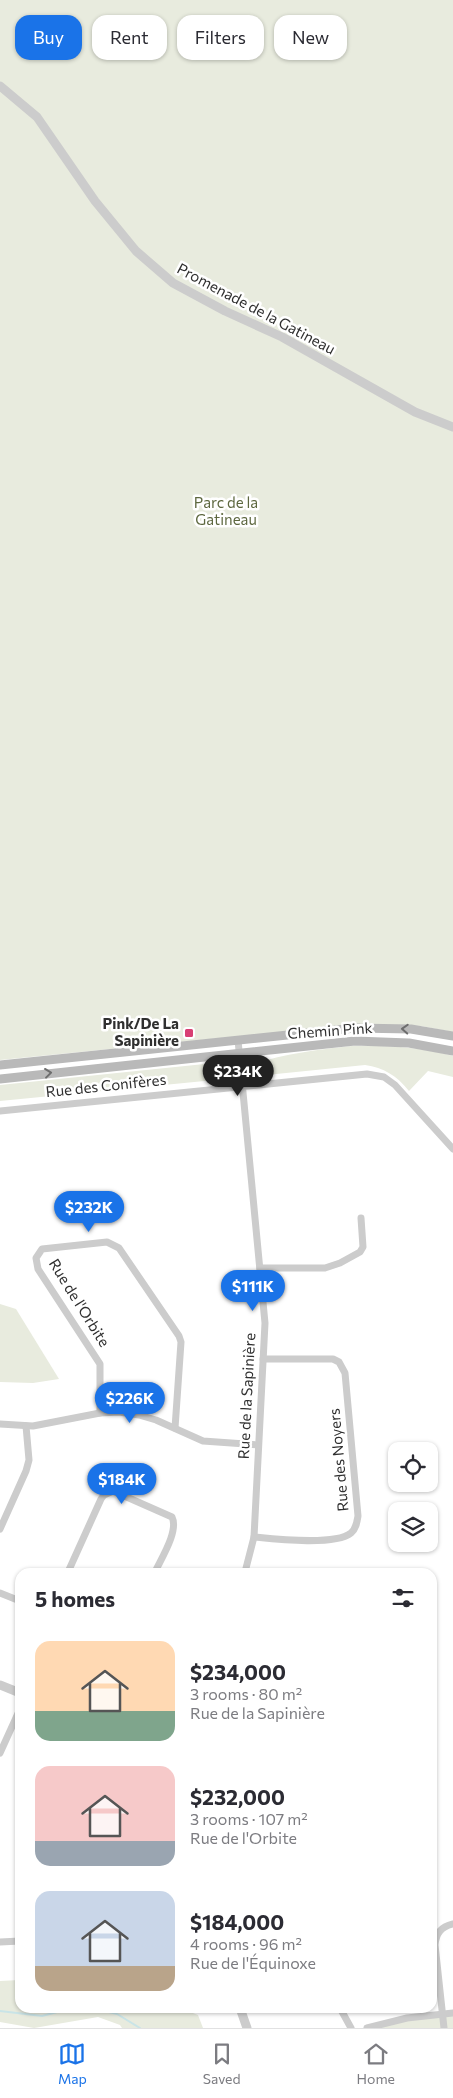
<!DOCTYPE html>
<meta charset="utf-8">
<style>
:root{--surface:#fff;--page:#f7f7f7;--text:#2b2b33;--muted:#7c7c81;--line:#e1e1e2;--accent:#1a73e8}
body{margin:0;font-family:Commissioner,sans-serif;background:var(--page);color:var(--text);height:100vh;display:flex;flex-direction:column;font-size:19px;white-space:nowrap}
*{box-sizing:border-box;margin:0}
p{font-size:16px;color:var(--muted)}
.icon{flex:none;width:28px;height:28px;fill:none;stroke:currentColor;stroke-width:2;stroke-linecap:round;stroke-linejoin:round}
.map{position:relative;flex:1;overflow:hidden}
.sheet{position:absolute;left:15px;top:1568px;width:422px;height:445px;display:flex;flex-direction:column;background:var(--surface);border-radius:15px;box-shadow:0 1px 4px #0004}
.sheet>*{flex:none}
.hud{position:absolute;left:15px;top:15px;width:424px;height:45px;display:flex;gap:10px}
.tools{position:absolute;left:388px;top:1442px;display:grid;gap:10px}
.tools a{display:grid;place-items:center;width:50px;height:50px;border-radius:10px;background:var(--surface);box-shadow:0 1px 4px #0004;font-size:25px}
.price{position:absolute;translate:-50% -42px;padding:0 11px;border-radius:18px;background:var(--accent);color:#fff;font-size:16px;line-height:32px;filter:drop-shadow(0 1px 2px #0008)}
.price::after{content:'';position:absolute;left:50%;top:30px;width:15px;height:11px;margin-left:-8px;background:inherit;clip-path:polygon(0 0,100% 0,50% 100%)}
.price.on{background:#222;color:#fff}
ul{padding:0;list-style:none}
li{display:flex;align-items:center;gap:15px;height:125px;padding:0 20px}
li span{display:grid;place-items:center;flex:none;width:140px;height:100px;border-radius:15px;color:#555}
li>.icon{margin-inline-start:auto}
span .icon{width:60px;height:60px;fill:#fffc;stroke-width:1}
li b{font-size:21px}
h2{display:flex;justify-content:space-between;align-items:center;height:60px;padding:0 20px;font-size:21px}
.chip{padding:0 18px;border-radius:15px;background:var(--surface);box-shadow:0 1px 4px #0004;font-size:18px;line-height:45px}
.chip.on{background:var(--accent);color:#fff}
.menu{display:flex;justify-content:space-around;align-items:center;height:70px;border-top:1px solid var(--line);background:var(--surface);font-size:14px;color:var(--muted)}
.menu a{display:grid;justify-items:center;gap:2px}
.menu .on{color:var(--accent)}
.map>svg:first-child{display:block}
.green{fill:#e8ebde}
.lines{fill:none;stroke-linecap:round;stroke-linejoin:round}
.stream{stroke:#c9e4e7;stroke-width:2}
.minor{stroke:#ccc;stroke-width:7}
.tertiary{stroke:#ccc;stroke-width:9}
.secondary{stroke:#b9b9b9;stroke-width:9}
.oneway{stroke:#6d6d6d}
.poi-dot{fill:#d83f73;stroke:#fff;stroke-width:2}
.labels{text-anchor:middle;stroke-width:5;stroke-linejoin:round;paint-order:stroke}
.street-label{font-size:15px;fill:#2f2f2f;stroke:#fff}
.park-label{font-size:15px;fill:#5d673f;stroke:#fff}
.poi-label{font-size:15px;font-weight:bold;fill:#2f2f2f;stroke:#fff;text-anchor:end}
</style>
<div class="map">
<svg width="453" height="2028" viewBox="0 0 453 2028">
<rect width="100%" height="100%" fill="#fff"/>
<!-- green -->
<g class="green">
<path d="M0,0H453V1032L421,1026L361,1024L0,1060Z"/>
<path d="M352,1046C387,1045 420,1047 453,1056V1077L428,1071L409,1091C396,1075 384,1068 365,1065L246,1077V1071C256,1056 332,1048 352,1046Z"/>
<path d="M224,1062L229,1063L233,1068L230,1077L225,1079L0,1101V1085Z"/>
<path d="M0,1304L16,1309L59,1379L33,1383L0,1382Z"/>
<path d="M20,1980V2008H180L198,2015L203,2028H122L120,2025L98,2017L34,2028L0,2022V1981Z"/>
<path d="M453,2013V2028H367Z"/>
</g>
<g class="lines">
<!-- stream -->
<g class="stream">
<path d="M93,2008L117,2014L140,2028"/>
<path d="M0,2011L42,2016L72,2008"/>
</g>
<!-- minor -->
<g class="minor">
<path d="M238,1040L265,1323L254,1537L245,1572"/>
<path d="M0,1111L367,1074L384,1077L395,1085L453,1149"/>
<path d="M260,1268H325L340,1263L360,1252L363,1247L361,1218"/>
<path d="M100,1413V1364L38,1269L36,1258L42,1249L107,1242L119,1248L179,1336L181,1342L175,1428"/>
<path d="M0,1424L33,1426L100,1413L119,1412L139,1415L156,1420L203,1441L258,1445"/>
<path d="M0,1529L26,1471L29,1460L26,1426"/>
<path d="M254,1537C274,1539 335,1546 351,1533C356,1529 357,1522 358,1516L345,1373L339,1362L333,1359H263"/>
<path d="M68,1572L101,1499L104,1495L113,1491L172,1517C179,1531 161,1559 155,1572"/>
<path d="M0,1593L20,1601"/>
<path d="M0,1753L20,1709"/>
<path d="M0,1942L20,1941"/>
<path d="M340,2008L351,2028"/>
<path d="M367,2028L407,2018L453,2013"/>
<path d="M444,2028L435,1945C436,1933 441,1927 453,1924"/>
</g>
<!-- tertiary -->
<g class="tertiary">
<path d="M0,86L37,117L95,201L136,251L173,283L225,311L282,337L415,412L453,427"/>
<path d="M0,1685L20,1693"/>
<path d="M240,2008L247,2028"/>
</g>
<!-- secondary -->
<g class="secondary">
<path d="M0,1065L355,1028L411,1029L453,1036"/>
<path d="M0,1079L355,1041L409,1043L453,1051"/>
</g>
</g>
<!-- one-way arrows -->
<defs><path id="oneway-chevron" d="M-2-3.5L2.5 0L-2 3.5" fill="none" stroke-width="1.6" stroke-linecap="round" stroke-linejoin="round" transform="scale(1.25)"/></defs>
<g class="oneway">
<use href="#oneway-chevron" transform="translate(405 1029) rotate(-177)"/>
<use href="#oneway-chevron" transform="translate(48 1073) rotate(-7)"/>
</g>
<!-- markers -->
<rect class="poi-dot" x="184" y="1028" width="10" height="10" rx="2.5"/>
<g class="labels">
<!-- street labels -->
<g class="street-label">
<text transform="translate(256 309) rotate(28)" y="5">Promenade de la Gatineau</text>
<text transform="translate(330 1031) rotate(-4)" y="5">Chemin Pink</text>
<text transform="translate(106 1086) rotate(-6)" y="5">Rue des Conifères</text>
<text transform="translate(79 1303) rotate(58)" y="5">Rue de l'Orbite</text>
<text transform="translate(247 1396) rotate(-87)" y="5">Rue de la Sapinière</text>
<text transform="translate(339 1460) rotate(-95)" y="5">Rue des Noyers</text>
</g>
<!-- park labels -->
<g class="park-label">
<text x="226" y="508">Parc de la<tspan x="226" dy="17">Gatineau</tspan></text>
</g>
<!-- poi labels -->
<g class="poi-label">
<text x="179" y="1029">Pink/De La<tspan x="179" dy="17">Sapinière</tspan></text>
</g>
</g>
</svg>
<div class="tools">
<a><svg class="icon" aria-label="locate" viewBox="0 0 24 24"><circle cx="12" cy="12" r="6"/><path d="M12 2v4M12 18v4M2 12h4M18 12h4"/></svg></a>
<a><svg class="icon" aria-label="layers" viewBox="0 0 24 24"><path d="M12 4l9 5-9 5-9-5zM3 14l9 5 9-5"/></svg></a>
</div>
<b class="price on" style="left:238px;top:1097px">$234K</b>
<b class="price" style="left:89px;top:1233px">$232K</b>
<b class="price" style="left:253px;top:1312px">$111K</b>
<b class="price" style="left:130px;top:1424px">$226K</b>
<b class="price" style="left:122px;top:1505px">$184K</b>
<div class="hud">
<a class="chip on">Buy</a>
<a class="chip">Rent</a>
<a class="chip">Filters</a>
<a class="chip">New</a>
</div>
<section class="sheet">
<h2>5 homes<svg class="icon" aria-label="filters" viewBox="0 0 24 24"><path d="M4 7h16M4 17h16"/><circle cx="9" cy="7" r="2"/><circle cx="15" cy="17" r="2"/></svg></h2>
<ul>
<li><span style="background:linear-gradient(#ffd9b3 70%,#7fa58c 0)"><svg class="icon" aria-label="home" viewBox="0 0 24 24"><path d="M3 11l9-7 9 7M6 9v11h12V9"/></svg></span><div><b>$234,000</b><p>3 rooms · 80 m²</p><p>Rue de la Sapinière</p></div></li>
<li><span style="background:linear-gradient(#f6c9c9 75%,#9aa5b1 0)"><svg class="icon" aria-label="home" viewBox="0 0 24 24"><path d="M3 11l9-7 9 7M6 9v11h12V9"/></svg></span><div><b>$232,000</b><p>3 rooms · 107 m²</p><p>Rue de l'Orbite</p></div></li>
<li><span style="background:linear-gradient(#c9d6e8 75%,#b9a48a 0)"><svg class="icon" aria-label="home" viewBox="0 0 24 24"><path d="M3 11l9-7 9 7M6 9v11h12V9"/></svg></span><div><b>$184,000</b><p>4 rooms · 96 m²</p><p>Rue de l'Équinoxe</p></div></li>
</ul>
</section>
</div>
<nav class="menu">
<a class="on"><svg class="icon" aria-label="map" viewBox="0 0 24 24"><path d="M3 6l6-2 6 2 6-2v14l-6 2-6-2-6 2zM9 4v14M15 6v14"/></svg>Map</a>
<a><svg class="icon" aria-label="saved" viewBox="0 0 24 24"><path d="M7 4h10v16l-5-4-5 4z"/></svg>Saved</a>
<a><svg class="icon" aria-label="home" viewBox="0 0 24 24"><path d="M3 11l9-7 9 7M6 9v11h12V9"/></svg>Home</a>
</nav>
